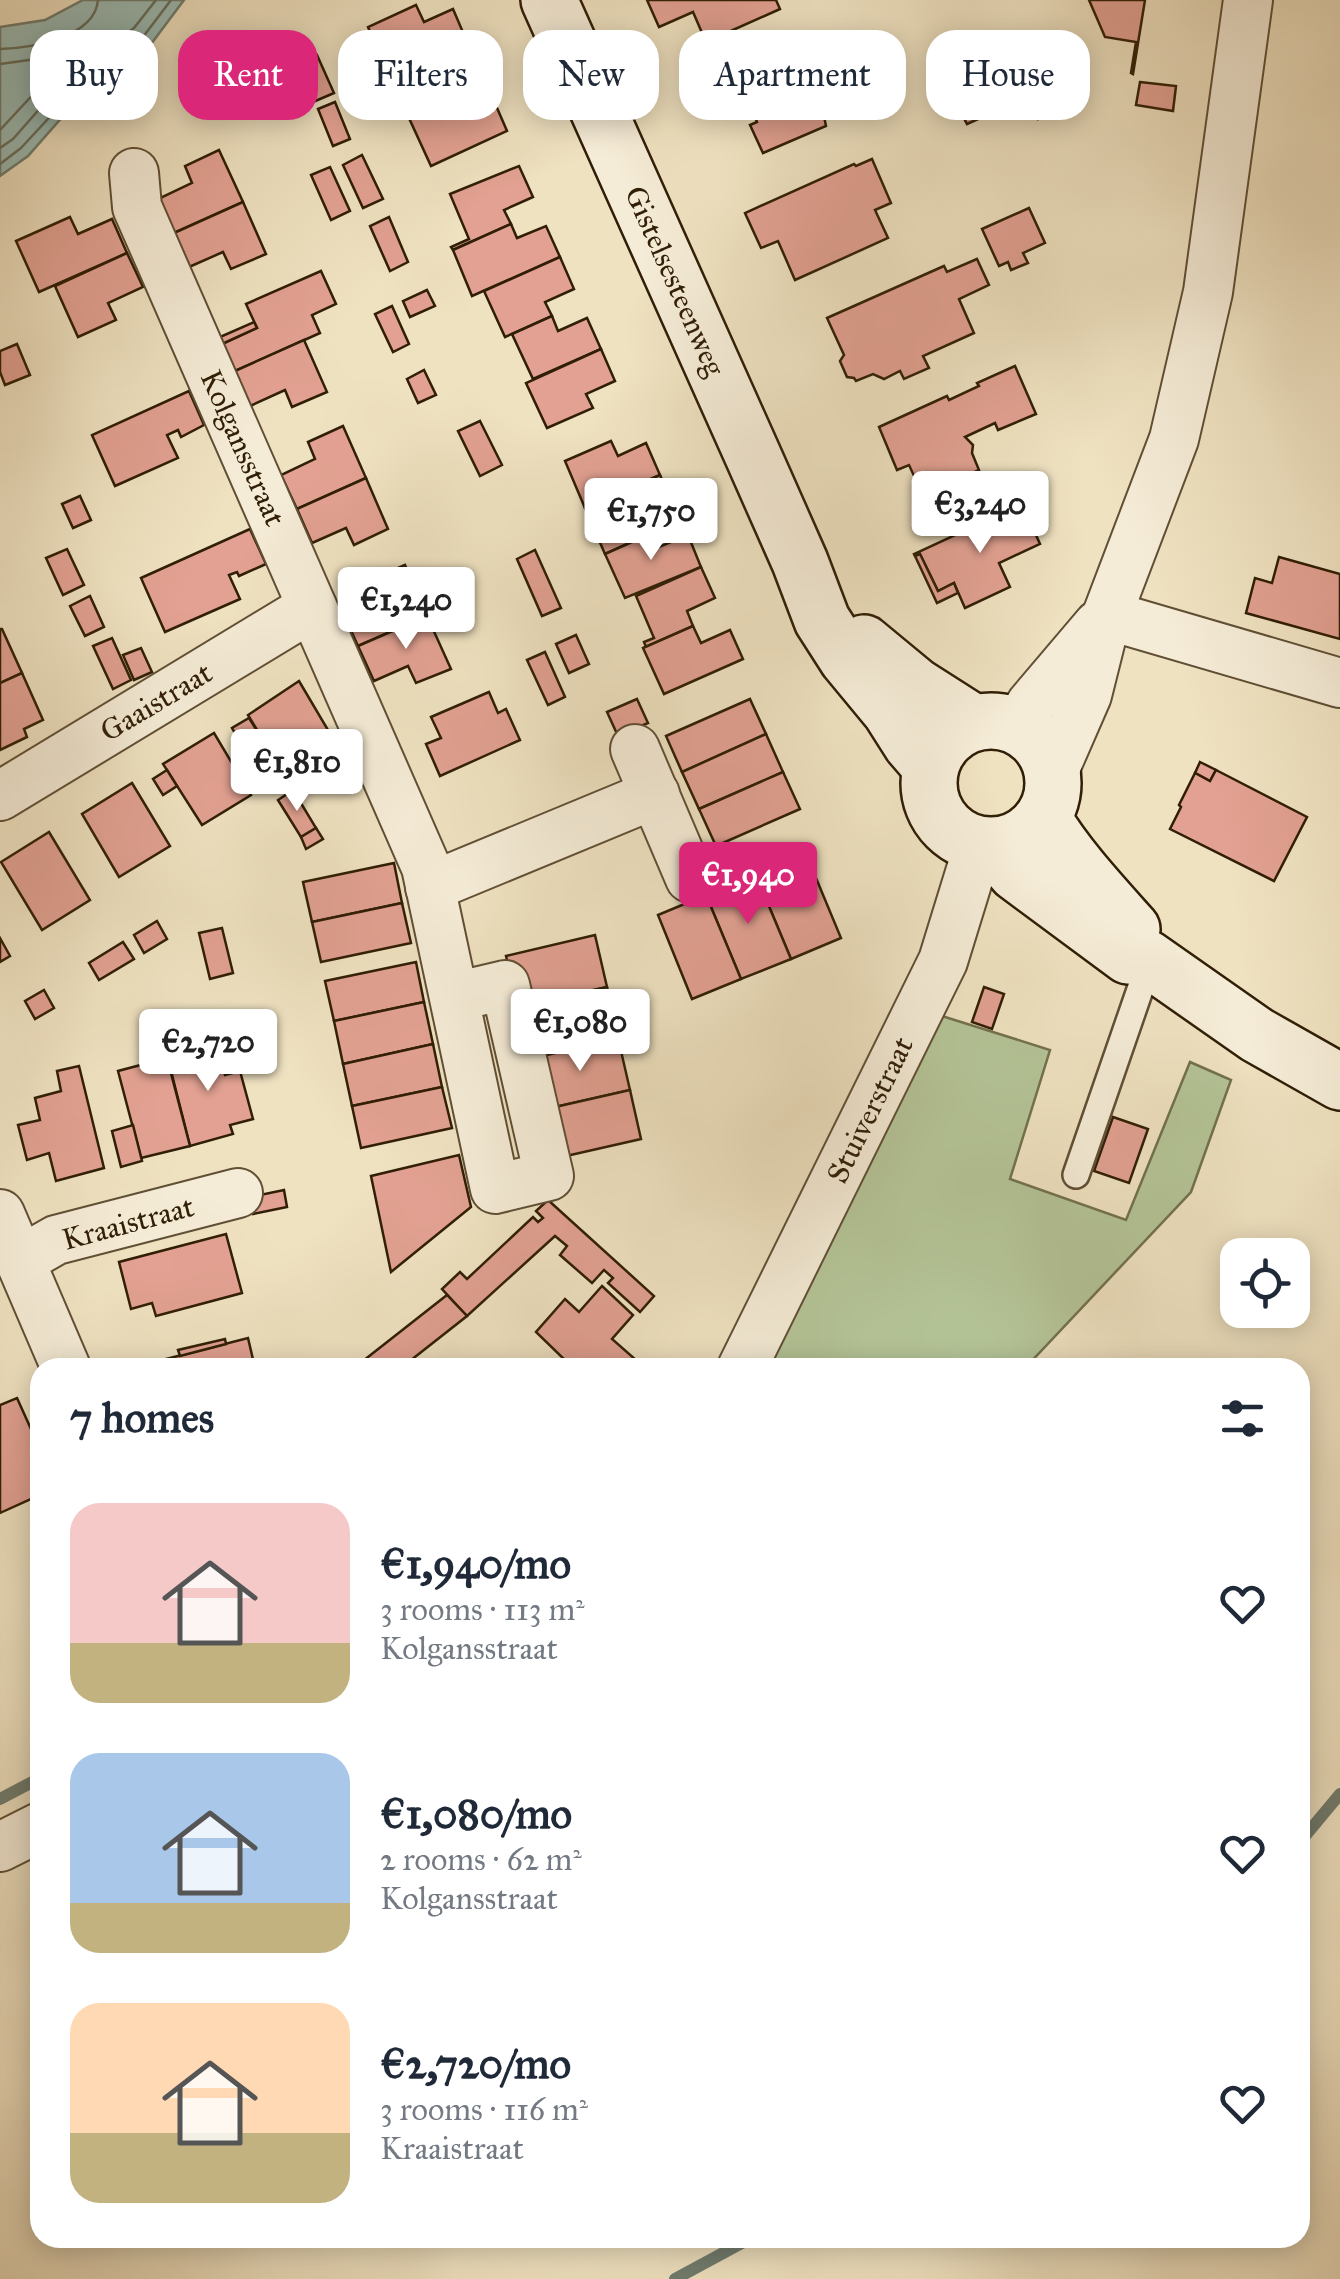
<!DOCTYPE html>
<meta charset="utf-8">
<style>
:root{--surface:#fff;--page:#f2f2f3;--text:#1f2937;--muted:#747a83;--accent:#db2777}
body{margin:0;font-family:"IM FELL Great Primer",serif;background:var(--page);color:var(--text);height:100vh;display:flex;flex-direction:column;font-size:38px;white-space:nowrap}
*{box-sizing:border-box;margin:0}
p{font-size:32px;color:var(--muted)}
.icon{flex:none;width:55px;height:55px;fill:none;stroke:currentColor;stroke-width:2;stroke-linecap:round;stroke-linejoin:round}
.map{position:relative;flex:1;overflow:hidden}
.details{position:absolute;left:30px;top:1358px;width:1280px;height:890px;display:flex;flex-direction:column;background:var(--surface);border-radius:30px;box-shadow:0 5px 25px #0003}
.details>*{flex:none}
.hud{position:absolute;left:30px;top:30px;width:1280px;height:90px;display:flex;gap:20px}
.tools{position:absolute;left:1220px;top:1238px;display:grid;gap:20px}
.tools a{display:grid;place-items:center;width:90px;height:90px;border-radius:20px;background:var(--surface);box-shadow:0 5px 25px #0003;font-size:50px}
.price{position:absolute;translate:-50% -85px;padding:0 22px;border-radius:10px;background:#fff;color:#222;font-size:32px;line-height:65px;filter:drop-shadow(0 2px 5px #0008)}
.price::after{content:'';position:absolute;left:50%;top:60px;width:30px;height:22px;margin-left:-15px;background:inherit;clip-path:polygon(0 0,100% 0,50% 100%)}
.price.on{background:var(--accent);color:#fff}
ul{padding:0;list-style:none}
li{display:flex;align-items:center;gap:30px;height:250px;padding:0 40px}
li span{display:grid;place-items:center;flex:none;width:280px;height:200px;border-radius:30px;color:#555}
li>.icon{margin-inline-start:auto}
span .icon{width:120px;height:120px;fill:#fffc;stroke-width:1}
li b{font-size:42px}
h2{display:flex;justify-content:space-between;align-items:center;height:120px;padding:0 40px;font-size:42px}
.tag{padding:0 35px;border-radius:30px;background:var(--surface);box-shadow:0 5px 25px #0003;font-size:35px;line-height:90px}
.tag.on{background:var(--accent);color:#fff}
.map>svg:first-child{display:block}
.green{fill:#b4c497;stroke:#72714e;stroke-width:2.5}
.water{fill:#9abdb7;stroke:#707d70;stroke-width:2.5}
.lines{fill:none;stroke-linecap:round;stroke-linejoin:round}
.shore{stroke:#656e5e;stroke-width:2.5}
.stream{stroke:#707d70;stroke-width:12}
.building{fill:#e2a192;stroke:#301e06;stroke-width:2.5}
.lane-casing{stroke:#604f35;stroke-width:30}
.street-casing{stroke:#604f35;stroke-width:52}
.secondary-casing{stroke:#301e06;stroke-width:60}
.lane{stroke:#f5ecd7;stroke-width:25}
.street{stroke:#f5ecd7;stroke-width:48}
.secondary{stroke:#f5ecd7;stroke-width:55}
.labels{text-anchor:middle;stroke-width:8;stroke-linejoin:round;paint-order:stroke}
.street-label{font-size:30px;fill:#301e06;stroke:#f5ecd7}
</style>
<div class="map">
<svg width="1340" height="2279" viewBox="0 0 1340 2279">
<rect width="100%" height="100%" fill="#efe2c1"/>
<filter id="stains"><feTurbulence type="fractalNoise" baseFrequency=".002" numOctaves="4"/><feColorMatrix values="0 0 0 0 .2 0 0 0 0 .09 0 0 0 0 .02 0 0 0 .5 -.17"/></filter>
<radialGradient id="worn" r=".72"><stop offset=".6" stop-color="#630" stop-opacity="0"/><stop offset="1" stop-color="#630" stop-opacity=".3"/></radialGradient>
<!-- green -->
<path class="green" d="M942,1016L1050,1050L1010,1179L1126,1220L1190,1062L1231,1080L1191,1192L1026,1367L764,1368Z"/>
<!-- water -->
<path class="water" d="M83,0H184L151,44L120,66L65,114L28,156L0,176V27L45,20Z"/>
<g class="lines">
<!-- shore -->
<g class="shore">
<path d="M0,49C30,48 95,38 98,0"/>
<path d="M0,64L51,57L66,52L71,56L70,60L39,88L0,130"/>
<path d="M0,148L13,139L50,97L106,49L134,28L156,0"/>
<path d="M0,164L21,148L59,107L114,58L143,37L171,0"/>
</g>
<!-- stream -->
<g class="stream">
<path d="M0,1799L40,1778"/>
<path d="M1300,1842L1340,1794"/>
<path d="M675,2279L751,2238"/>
</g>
</g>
<!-- building -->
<g class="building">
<path d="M647,0H776L780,9L706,42L693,12L659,27Z"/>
<path d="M1089,0H1145L1133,74L1131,73L1136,42L1105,37Z"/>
<path d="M416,5L424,22L453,9L465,37L388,72L368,27Z"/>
<path d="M465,37L478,67L449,79L457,96L409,118L388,72Z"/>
<path d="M814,48L823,71L822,107L826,126L763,153L750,125L757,122L741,79Z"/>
<path d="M1042,53L1066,106L1038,119L1015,65Z"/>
<path d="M317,55L334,93L313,102L296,64Z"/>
<path d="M985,79L998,110L967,124L952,95Z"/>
<path d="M1140,82L1176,86L1173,111L1136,105Z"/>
<path d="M457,96L464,114L494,101L507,131L431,166L409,118Z"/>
<path d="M335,102L350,139L333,146L318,109Z"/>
<path d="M219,150L243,202L174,233L158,199L192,183L185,166Z"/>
<path d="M362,155L383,199L363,208L343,165Z"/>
<path d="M872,159L891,203L875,210L888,238L795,280L778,241L761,248L745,213L854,164L856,166Z"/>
<path d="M519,166L533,197L504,210L511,224L453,250L451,247L469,239L450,194Z"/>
<path d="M330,167L350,211L331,220L311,175Z"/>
<path d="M243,202L266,254L231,269L223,252L189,267L174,233Z"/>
<path d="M1029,208L1045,243L1023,253L1028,263L1011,270L1008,262L999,266L982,229Z"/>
<path d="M70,217L78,234L112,219L127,253L39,292L16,241Z"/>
<path d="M389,217L408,262L390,271L370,226Z"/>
<path d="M511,224L517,238L546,226L560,257L472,296L453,250Z"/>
<path d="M127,253L143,287L108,303L116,320L78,337L55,286Z"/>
<path d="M560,257L574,289L545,302L552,316L505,337L484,291Z"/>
<path d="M977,259L989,285L959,299L974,333L923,356L929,368L904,379L900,371L884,379L873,374L856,381L854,378L847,377L840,361L844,355L827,318L944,266L947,272Z"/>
<path d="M321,271L336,304L312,315L320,333L235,371L222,344L257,328L246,304Z"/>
<path d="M427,290L435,306L410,317L403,301Z"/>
<path d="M392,306L409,344L393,352L375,314Z"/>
<path d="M552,316L558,331L587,318L601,349L533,379L512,334Z"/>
<path d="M254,322L257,328L222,344L220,337Z"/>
<path d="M304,340L327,392L292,407L285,390L250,406L235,371Z"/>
<path d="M17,344L30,375L5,385L0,372V351Z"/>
<path d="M601,349L615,381L586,394L593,408L547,428L526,383Z"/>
<path d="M1015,366L1036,414L998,430L995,423L965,437L973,445L972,453L979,470L964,477L965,480L938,492L937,489L923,495L909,465L897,470L879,427L947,396L949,400L979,386L977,383Z"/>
<path d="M424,370L436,395L418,403L407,379Z"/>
<path d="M189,391L204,425L181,437L178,430L167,435L178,458L115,486L92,435Z"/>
<path d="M480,421L502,465L480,476L458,431Z"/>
<path d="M343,426L366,478L297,509L281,475L315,459L308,442Z"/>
<path d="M611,441L618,456L646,443L660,475L585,508L565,461Z"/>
<path d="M660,475L674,506L645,518L652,533L605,554L585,508Z"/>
<path d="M366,478L388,529L354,545L346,528L312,543L297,509Z"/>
<path d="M80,496L91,520L73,528L62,504Z"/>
<path d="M1022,504L1040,544L999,563L1010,587L965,608L954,583L938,591L920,554L915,556L914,554Z"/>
<path d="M250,529L266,564L239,576L237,572L229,575L240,599L165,632L141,578Z"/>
<path d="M652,533L659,547L688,535L701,567L625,598L605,554Z"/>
<path d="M67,549L84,585L63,595L46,558Z"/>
<path d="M535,550L561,608L542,616L517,559Z"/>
<path d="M920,554L938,591L954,583L958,593L937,603L915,556Z"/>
<path d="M1279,557L1340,574V639L1246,613L1255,578L1272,583Z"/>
<path d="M405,565L427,616L358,646L343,613L377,598L370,580Z"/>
<path d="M701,567L715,598L687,611L693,626L646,647L644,642L654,638L636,596Z"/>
<path d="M90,596L104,627L85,636L70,606Z"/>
<path d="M427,616L451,669L416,683L408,666L374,681L358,646Z"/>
<path d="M693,626L701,643L730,630L743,659L664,694L643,648Z"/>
<path d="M0,629H2L22,673L0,683Z"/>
<path d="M576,635L589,664L569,673L556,644Z"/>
<path d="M112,638L131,680L113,689L93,646Z"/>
<path d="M141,648L152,672L134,680L123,655Z"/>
<path d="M545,652L565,697L548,705L527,660Z"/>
<path d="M22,673L43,720L24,729L27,737L0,750V683Z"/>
<path d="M299,681L328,730L276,761L248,715Z"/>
<path d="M489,692L498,713L506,709L520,740L440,776L426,744L441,738L431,717Z"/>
<path d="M637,699L648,723L618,736L607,712Z"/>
<path d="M750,699L766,734L682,772L666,736Z"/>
<path d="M249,718L269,750L251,761L232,728Z"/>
<path d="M214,733L251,795L202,825L163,764Z"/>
<path d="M766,734L783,772L699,809L682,772Z"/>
<path d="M1200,762L1216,770L1210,781L1195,773Z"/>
<path d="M167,770L177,786L163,795L153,779Z"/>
<path d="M1216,770L1307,817L1274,881L1170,829L1181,807L1179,805L1195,773L1210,781Z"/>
<path d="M783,772L800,809L716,846L699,809Z"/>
<path d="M132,783L170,846L119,877L82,814Z"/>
<path d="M293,790L316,828L301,837L278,800Z"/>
<path d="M316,828L323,839L306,849L301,837Z"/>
<path d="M49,832L90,900L42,930L1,862Z"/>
<path d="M806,854L841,938L791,959L756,875Z"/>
<path d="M394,863L402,903L312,922L303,882Z"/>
<path d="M756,875L791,959L741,979L706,895Z"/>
<path d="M706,895L741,979L692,999L658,915Z"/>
<path d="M402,903L411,943L321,962L312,922Z"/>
<path d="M157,921L167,939L144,953L134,935Z"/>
<path d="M222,928L233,973L210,979L199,933Z"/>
<path d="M595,935L607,987L518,1007L506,956Z"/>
<path d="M0,938L10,956L0,962Z"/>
<path d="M123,942L134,959L99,980L89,963Z"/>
<path d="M416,962L424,1002L334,1021L325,981Z"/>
<path d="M607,987L618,1038L530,1059L518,1007Z"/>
<path d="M984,987L1004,994L992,1029L972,1022Z"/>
<path d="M44,990L54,1008L35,1019L25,1001Z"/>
<path d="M424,1002L433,1044L343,1064L334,1021Z"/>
<path d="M618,1038L630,1090L542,1110L530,1059Z"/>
<path d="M217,1042L225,1075L240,1071L253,1119L230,1125L233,1134L190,1146L167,1055Z"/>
<path d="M433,1044L442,1087L352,1106L343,1064Z"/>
<path d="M167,1058L190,1146L141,1158L118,1071Z"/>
<path d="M79,1066L104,1168L56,1181L49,1153L27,1160L18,1125L40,1120L35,1098L61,1091L57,1071Z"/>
<path d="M442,1087L452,1128L361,1148L352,1106Z"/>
<path d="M630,1090L641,1139L553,1159L542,1110Z"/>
<path d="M1113,1117L1148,1129L1129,1183L1094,1171Z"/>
<path d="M133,1125L142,1161L121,1167L112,1131Z"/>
<path d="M459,1155L471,1207L391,1272L371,1176Z"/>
<path d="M284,1190L287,1207L253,1214L250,1197Z"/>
<path d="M548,1200L654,1296L640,1312L608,1283L613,1278L604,1270L592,1283L560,1255L567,1246L555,1236L467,1316L442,1289L460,1272L467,1279L533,1217L538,1222L543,1218L536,1211Z"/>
<path d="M226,1234L242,1293L156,1316L152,1303L131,1309L119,1262Z"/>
<path d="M602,1286L633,1315L612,1339L645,1368H565L562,1365L566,1361L536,1332L565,1299L579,1312Z"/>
<path d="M447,1295L467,1316L401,1368H354Z"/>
<path d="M248,1338L255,1368H144L143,1365Z"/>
<path d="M225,1339L226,1344L180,1356L178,1350Z"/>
<path d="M17,1398L40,1449V1460L33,1463L40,1480V1495L0,1513V1405Z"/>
</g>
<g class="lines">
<!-- lane casing -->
<g class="lane-casing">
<path id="lane" d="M1076,1175L1143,981L1155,963"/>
</g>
<!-- street casing -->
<g class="street-casing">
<g id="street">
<path d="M134,173L137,207L426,867L495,1189L549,1176L505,985L454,997"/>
<path d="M1107,615L1340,683"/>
<path d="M1017,727L1031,704L1098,625"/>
<path d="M635,749L690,878"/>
<path d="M1053,773L1087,695L1107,615L1174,439L1208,292L1248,0"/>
<path d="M0,796L312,607"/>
<path d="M430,887L655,794"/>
<path d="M0,1214L66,1368"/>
<path d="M21,1260L56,1240L238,1193"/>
<path d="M742,1368L943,961L979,844"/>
<path d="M0,1847L40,1827"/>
</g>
</g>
<!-- secondary casing -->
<g class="secondary-casing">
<g id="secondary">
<path d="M549,0L754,458L800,562L822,620L847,659L890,711L911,744L930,766"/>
<path d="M864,643L916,686L974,723"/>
<circle cx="991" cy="783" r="62"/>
<path d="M1043,818C1068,859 1100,893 1132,929"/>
<path d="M993,846L1016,873L1128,956L1147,958L1257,1035L1340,1082"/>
</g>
</g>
<!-- lane -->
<use href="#lane" class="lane"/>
<!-- street -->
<use href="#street" class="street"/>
<!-- secondary -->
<use href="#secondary" class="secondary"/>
</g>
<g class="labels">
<!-- street labels -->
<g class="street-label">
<text transform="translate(675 281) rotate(66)" y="10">Gistelsesteenweg</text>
<text transform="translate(243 448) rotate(66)" y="10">Kolgansstraat</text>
<text transform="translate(156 702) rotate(-31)" y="10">Gaaistraat</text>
<text transform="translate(870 1110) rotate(-64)" y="10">Stuiverstraat</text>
<text transform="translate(128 1223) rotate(-15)" y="10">Kraaistraat</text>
</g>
</g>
<rect width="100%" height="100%" filter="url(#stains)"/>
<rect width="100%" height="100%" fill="url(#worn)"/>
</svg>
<div class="tools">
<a><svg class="icon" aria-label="locate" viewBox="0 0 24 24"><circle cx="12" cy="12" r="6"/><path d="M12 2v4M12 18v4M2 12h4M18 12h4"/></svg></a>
</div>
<b class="price" style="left:980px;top:556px">€3,240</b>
<b class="price" style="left:651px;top:563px">€1,750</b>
<b class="price" style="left:406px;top:652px">€1,240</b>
<b class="price" style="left:297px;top:814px">€1,810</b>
<b class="price on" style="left:748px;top:927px">€1,940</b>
<b class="price" style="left:580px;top:1074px">€1,080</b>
<b class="price" style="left:208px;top:1094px">€2,720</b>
<div class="hud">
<a class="tag">Buy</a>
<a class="tag on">Rent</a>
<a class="tag">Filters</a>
<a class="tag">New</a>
<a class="tag">Apartment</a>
<a class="tag">House</a>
</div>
<section class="details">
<h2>7 homes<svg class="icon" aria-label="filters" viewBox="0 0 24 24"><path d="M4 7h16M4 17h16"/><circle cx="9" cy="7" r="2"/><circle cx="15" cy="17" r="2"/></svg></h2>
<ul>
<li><span style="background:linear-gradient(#f6c9c9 70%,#c2b280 0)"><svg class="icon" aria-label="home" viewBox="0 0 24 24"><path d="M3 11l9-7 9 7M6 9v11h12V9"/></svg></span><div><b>€1,940/mo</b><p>3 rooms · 113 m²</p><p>Kolgansstraat</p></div><svg class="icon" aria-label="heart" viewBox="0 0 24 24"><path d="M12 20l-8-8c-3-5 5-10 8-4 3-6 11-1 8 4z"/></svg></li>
<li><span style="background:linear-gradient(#a9c7e8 75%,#c2b280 0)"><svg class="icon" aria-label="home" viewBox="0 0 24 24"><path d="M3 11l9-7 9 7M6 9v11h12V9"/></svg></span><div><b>€1,080/mo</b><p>2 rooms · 62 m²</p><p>Kolgansstraat</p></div><svg class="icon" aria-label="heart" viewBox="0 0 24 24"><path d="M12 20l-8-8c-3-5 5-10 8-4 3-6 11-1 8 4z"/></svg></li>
<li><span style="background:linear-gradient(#ffd9b3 65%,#c2b280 0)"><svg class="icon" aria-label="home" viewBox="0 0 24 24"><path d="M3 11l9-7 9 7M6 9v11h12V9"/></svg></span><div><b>€2,720/mo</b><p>3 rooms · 116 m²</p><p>Kraaistraat</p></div><svg class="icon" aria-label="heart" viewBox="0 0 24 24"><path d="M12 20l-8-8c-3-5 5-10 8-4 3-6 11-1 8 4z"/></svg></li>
</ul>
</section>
</div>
